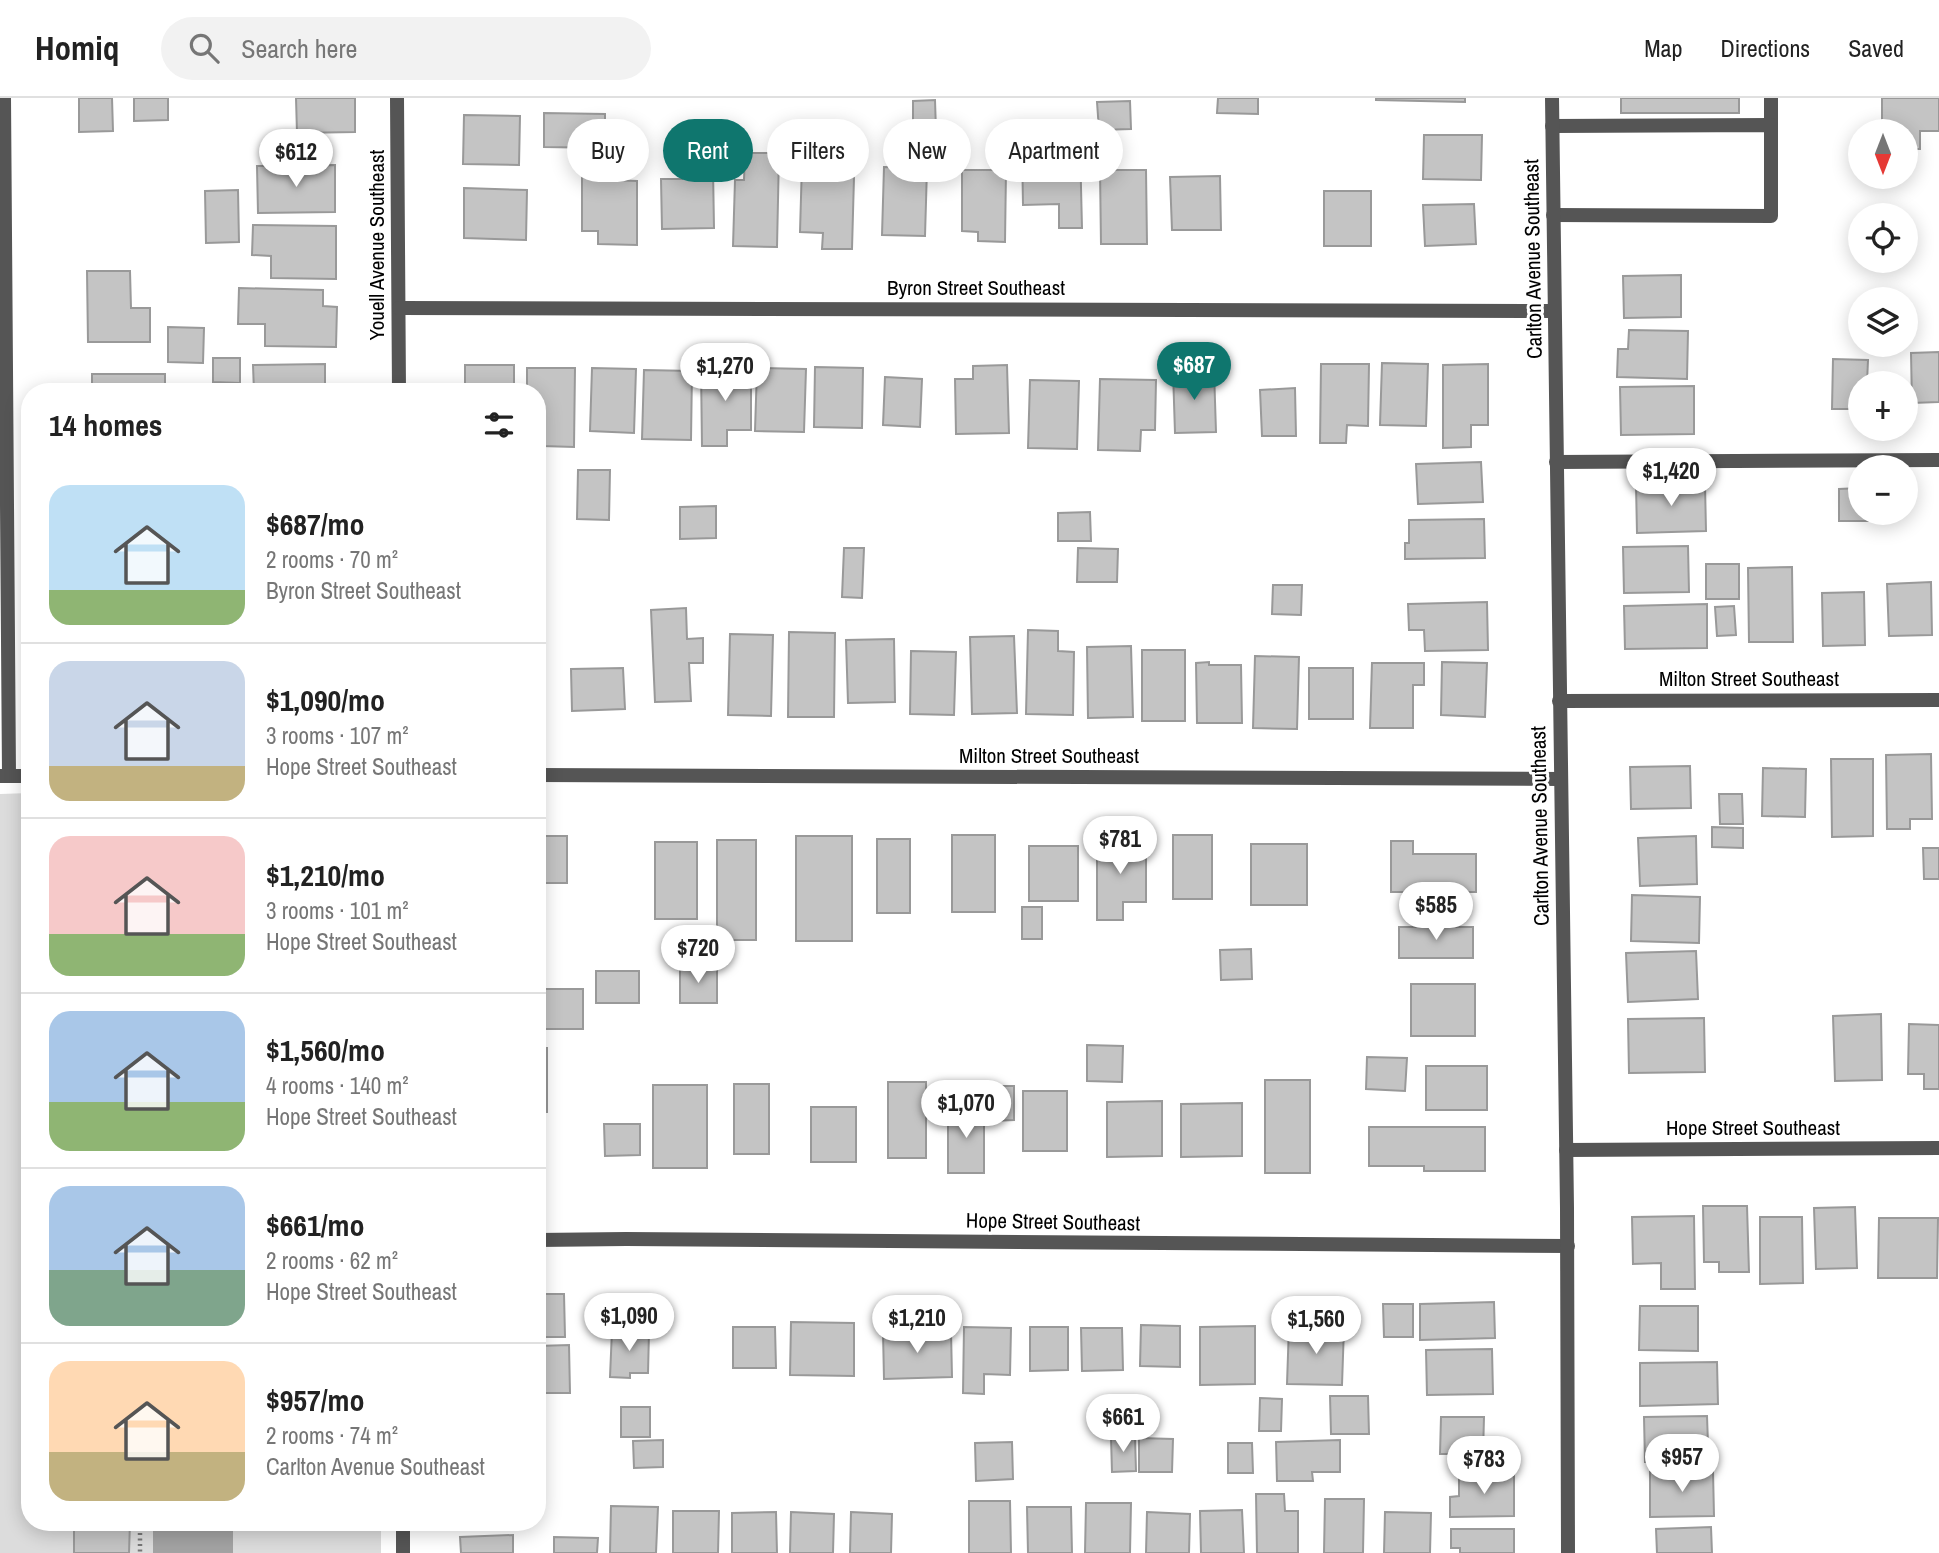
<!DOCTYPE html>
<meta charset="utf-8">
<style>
:root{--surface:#fff;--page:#f2f2f2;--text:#222;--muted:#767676;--line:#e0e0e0;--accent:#0f766e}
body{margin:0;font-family:"Archivo Narrow",sans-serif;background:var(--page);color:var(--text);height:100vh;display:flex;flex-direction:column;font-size:26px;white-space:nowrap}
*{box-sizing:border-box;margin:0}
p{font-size:23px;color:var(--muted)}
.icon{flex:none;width:38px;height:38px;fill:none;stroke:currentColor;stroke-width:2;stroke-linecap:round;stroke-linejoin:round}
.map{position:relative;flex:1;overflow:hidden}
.drawer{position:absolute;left:21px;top:285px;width:525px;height:1148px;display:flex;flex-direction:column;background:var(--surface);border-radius:28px;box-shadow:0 4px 18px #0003}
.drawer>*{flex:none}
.top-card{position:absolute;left:567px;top:21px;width:665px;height:63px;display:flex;gap:14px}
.needle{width:46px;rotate:180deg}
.controls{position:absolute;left:1848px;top:21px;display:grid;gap:14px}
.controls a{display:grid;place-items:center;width:70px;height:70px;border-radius:50%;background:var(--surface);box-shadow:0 4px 18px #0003;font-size:35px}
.price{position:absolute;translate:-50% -60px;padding:0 16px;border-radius:24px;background:#fff;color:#222;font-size:23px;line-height:46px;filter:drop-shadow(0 2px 4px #0008)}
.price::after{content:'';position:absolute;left:50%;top:42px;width:21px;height:16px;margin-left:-10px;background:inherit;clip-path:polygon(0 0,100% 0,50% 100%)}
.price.on{background:var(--accent);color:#fff}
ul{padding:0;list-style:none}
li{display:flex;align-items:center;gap:21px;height:175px;padding:0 28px}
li+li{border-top:2px solid var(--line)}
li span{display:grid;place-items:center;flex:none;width:196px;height:140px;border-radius:21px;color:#555}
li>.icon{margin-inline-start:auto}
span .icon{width:84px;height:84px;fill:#fffc;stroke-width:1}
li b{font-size:30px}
h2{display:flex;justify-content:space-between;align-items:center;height:84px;padding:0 28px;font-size:30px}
.tag{padding:0 24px;border-radius:32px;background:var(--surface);box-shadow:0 4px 18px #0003;font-size:24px;line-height:63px}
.tag.on{background:var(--accent);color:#fff}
header{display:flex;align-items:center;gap:42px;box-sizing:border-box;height:98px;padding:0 35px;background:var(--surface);border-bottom:2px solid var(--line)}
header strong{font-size:33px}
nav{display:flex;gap:38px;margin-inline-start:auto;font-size:24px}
.search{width:490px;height:63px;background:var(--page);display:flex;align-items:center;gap:18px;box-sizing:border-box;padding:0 24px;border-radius:38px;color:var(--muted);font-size:26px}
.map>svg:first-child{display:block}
.green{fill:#dcdcdc}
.water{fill:#a3a3a3}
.building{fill:#c4c4c4;stroke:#999;stroke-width:2}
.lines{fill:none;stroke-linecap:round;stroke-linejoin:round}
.path{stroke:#777;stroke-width:4.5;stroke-dasharray:2 3.5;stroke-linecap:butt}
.service{stroke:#555;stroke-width:14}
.minor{stroke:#555;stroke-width:14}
.tertiary{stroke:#555;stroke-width:14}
.labels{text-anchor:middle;stroke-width:6;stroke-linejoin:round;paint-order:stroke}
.street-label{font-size:21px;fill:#000;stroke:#fff}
</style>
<header>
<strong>Homiq</strong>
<div class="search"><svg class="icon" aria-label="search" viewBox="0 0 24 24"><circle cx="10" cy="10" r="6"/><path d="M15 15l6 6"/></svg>Search here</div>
<nav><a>Map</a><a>Directions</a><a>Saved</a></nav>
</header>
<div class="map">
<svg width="1939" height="1455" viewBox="0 0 1939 1455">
<rect width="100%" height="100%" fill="#fff"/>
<!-- green -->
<path class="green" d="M30,695V1424L381,1425V1455H0V696Z"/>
<!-- water -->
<rect class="water" x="153" y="1425" width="80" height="30"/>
<!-- building -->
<g class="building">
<path d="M79,0H112L113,33L79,34Z"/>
<path d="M134,0H168V22L134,23Z"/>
<path d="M296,0H355V34L297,35Z"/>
<path d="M1218,0H1258V16L1217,15Z"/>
<path d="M1376,0H1465V4L1376,2Z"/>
<rect x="1621" y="0" width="118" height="15"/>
<path d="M1882,0H1939V33H1920V51H1906V33H1882Z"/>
<path d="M935,2L936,33H913V3Z"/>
<path d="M1130,3L1131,31L1099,32L1097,4Z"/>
<path d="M544,15L605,16V50L544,49Z"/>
<path d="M464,17L520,18L519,67L463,66Z"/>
<path d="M1424,37H1482L1481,82L1423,81Z"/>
<path d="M1080,48L1082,130H1059V106L1023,107L1022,49Z"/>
<path d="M745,55H779L777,149L733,148L735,82H744Z"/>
<path d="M802,65L825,66V79H854L852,151H822L823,135L800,134Z"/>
<path d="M335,67V114L258,115L257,68Z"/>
<path d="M582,67L611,68V82L637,83V147L598,146V133H582Z"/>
<path d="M884,69L927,70L925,138L882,137Z"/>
<path d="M682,71H713L714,130L662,131L661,81H682Z"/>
<path d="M962,72H1006L1005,144L978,143V134L962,133Z"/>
<path d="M1100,72H1146L1147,146H1101Z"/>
<path d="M1220,78L1221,132H1172L1170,79Z"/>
<path d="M464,90L527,92L526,142L464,140Z"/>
<path d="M238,92L239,144L206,145L205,93Z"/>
<rect x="1324" y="93" width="47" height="55"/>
<path d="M1474,106L1476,146L1425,148L1423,107Z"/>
<path d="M253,127L336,128V181L271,180V158L252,157Z"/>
<path d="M87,173H130L131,210H150V244H88Z"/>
<path d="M1681,177V219L1624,220L1623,178Z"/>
<path d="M239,190L323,192V208L337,209L336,249L265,248V226H238Z"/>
<path d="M168,229L204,230L203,265L168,264Z"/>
<path d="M1629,232L1688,233L1687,281L1617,279L1618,251H1628Z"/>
<path d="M1939,254V304L1912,305L1911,255Z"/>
<path d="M213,260H240V285L213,284Z"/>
<path d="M1833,261L1868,262L1867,285H1860V311H1832Z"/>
<path d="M1382,265L1428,266L1426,328L1380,327Z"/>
<path d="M325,266V286H338V294H254L253,267Z"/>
<path d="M1321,266H1369L1368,328L1347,327L1346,345H1320Z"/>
<path d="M1488,266V327H1471V349L1443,350V267Z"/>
<path d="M465,267H514V294H449V287H465Z"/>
<path d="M1007,267L1009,335L956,336L955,281H973V268Z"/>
<path d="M815,269L863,270L862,330L814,329Z"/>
<path d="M527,270H575L574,349L542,348L543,333H537V294H527Z"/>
<path d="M592,270L636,271L634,335L590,333Z"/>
<path d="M701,270H751V332H727V348H702Z"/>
<path d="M757,270L806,271L804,334L755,333Z"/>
<path d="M644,272L692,273L691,342L642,341Z"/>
<path d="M1214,272L1216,334L1175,335L1173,273Z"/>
<rect x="92" y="276" width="73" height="18"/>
<path d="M885,279L922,281L920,329L883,327Z"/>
<path d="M1100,281L1156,282L1155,332H1141L1140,353L1098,352Z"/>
<path d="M1030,282L1079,283L1077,351L1028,350Z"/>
<path d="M1694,288V336L1621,337L1620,289Z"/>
<path d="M1295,290L1296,338H1262L1260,292Z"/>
<path d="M1481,364L1483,404L1418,406L1416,366Z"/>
<path d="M578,372H610L609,422L577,421Z"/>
<path d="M1705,386L1706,433L1637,435L1636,387Z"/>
<path d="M1860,390V415H1873V423H1839V391Z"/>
<path d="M716,408V440L680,441V409Z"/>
<path d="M1090,414L1091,443H1058V415Z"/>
<path d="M1484,421L1485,460L1405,461V445H1409V422Z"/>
<path d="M537,427H544L545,481H537Z"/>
<path d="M1688,448L1689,494L1624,495L1623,449Z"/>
<path d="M844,450H864L862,500L842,499Z"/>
<path d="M1078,450L1118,451L1117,484H1077Z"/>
<rect x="1706" y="466" width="33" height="35"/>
<path d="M1792,469L1793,544H1749L1748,470Z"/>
<path d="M1931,484L1932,537L1889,538L1887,486Z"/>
<path d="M1273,487H1302L1301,517L1272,516Z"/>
<path d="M1864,494L1865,547L1823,548L1822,495Z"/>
<path d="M1487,504L1488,552L1425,553L1424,532H1409L1408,506Z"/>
<path d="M1707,506V550L1625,551L1624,508Z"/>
<path d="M1734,508L1736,537L1717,538L1715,509Z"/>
<path d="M686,510L687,541L703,540V565H689L691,603L655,604L651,512Z"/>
<path d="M1028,532L1058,533V553L1074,554L1073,617L1026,616Z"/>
<path d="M789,534L835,535L834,619H788Z"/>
<path d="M730,536L773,537L771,618L728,617Z"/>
<path d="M1014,538L1017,615L972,616L970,539Z"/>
<path d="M894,541L895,604L848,605L846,542Z"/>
<path d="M1131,548L1133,619L1088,620L1087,549Z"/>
<rect x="1142" y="552" width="43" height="71"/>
<path d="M911,553L956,554L954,617L910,616Z"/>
<path d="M1255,558L1299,559L1297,631L1253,630Z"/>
<path d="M1209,564V567H1241L1242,625H1197L1196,565Z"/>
<path d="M1442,564L1487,565L1485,619L1441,617Z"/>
<path d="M1372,565H1424V587H1413V630H1370Z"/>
<path d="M623,570L625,611L572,613L571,571Z"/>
<rect x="1309" y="570" width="44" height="51"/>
<path d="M1931,656L1932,721H1910V731H1887L1886,657Z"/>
<path d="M1831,661H1873V738L1832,739Z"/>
<path d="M1690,668L1691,710L1631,711L1630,669Z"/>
<path d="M1763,670L1806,671L1805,719L1762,718Z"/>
<path d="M1719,696H1742L1743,726H1720Z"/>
<path d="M1712,729L1743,730V750L1712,749Z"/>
<rect x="952" y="737" width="43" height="77"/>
<rect x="1173" y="737" width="39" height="64"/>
<rect x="537" y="738" width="30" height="47"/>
<rect x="796" y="738" width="56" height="105"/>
<path d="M1696,738L1697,786L1640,788L1638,740Z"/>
<rect x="877" y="741" width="33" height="74"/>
<rect x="717" y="742" width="39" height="100"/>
<path d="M1097,742H1146V804H1123V822H1097Z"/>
<path d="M1391,743H1413V756H1476V794H1391Z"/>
<rect x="655" y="744" width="42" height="77"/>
<rect x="1251" y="746" width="56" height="61"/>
<rect x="1029" y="748" width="49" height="55"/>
<path d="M1923,750H1939V781H1924Z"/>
<path d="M1632,797L1700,799L1699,845L1631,843Z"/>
<rect x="1022" y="809" width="20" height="32"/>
<rect x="537" y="812" width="2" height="54"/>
<rect x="1399" y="829" width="74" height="31"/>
<path d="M1251,851L1252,881L1221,882L1220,852Z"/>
<path d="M1696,853L1698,901L1628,904L1626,855Z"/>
<rect x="680" y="868" width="37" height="37"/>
<rect x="596" y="873" width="43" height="32"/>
<rect x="1411" y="886" width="64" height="52"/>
<rect x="537" y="891" width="46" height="40"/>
<path d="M1881,916L1882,982L1835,983L1833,918Z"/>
<path d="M1704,920L1705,974L1629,975L1628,921Z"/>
<path d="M1909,926L1939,927V991H1924V976H1908Z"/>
<path d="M1087,947L1123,948L1122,984L1087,983Z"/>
<rect x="537" y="950" width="10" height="64"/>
<path d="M1367,959L1407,960L1405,993L1366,991Z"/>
<rect x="1426" y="968" width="61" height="44"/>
<rect x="1265" y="982" width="45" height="93"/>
<rect x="888" y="984" width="38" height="76"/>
<rect x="734" y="986" width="35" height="70"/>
<rect x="653" y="987" width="54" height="83"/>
<path d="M991,988H1014V1022L991,1023Z"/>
<rect x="1023" y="993" width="44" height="60"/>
<path d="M1162,1003V1058L1107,1059V1004Z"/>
<path d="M1242,1005V1058L1181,1059V1006Z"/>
<rect x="948" y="1008" width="36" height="67"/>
<rect x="811" y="1009" width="45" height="55"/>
<path d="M604,1026H640V1057L605,1058Z"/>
<rect x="537" y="1027" width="6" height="60"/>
<path d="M1369,1029H1485V1073H1424V1068H1369Z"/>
<path d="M1703,1108H1747L1749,1174H1719V1164H1704Z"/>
<path d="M1855,1109L1857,1170L1816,1171L1814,1110Z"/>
<path d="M1694,1118L1695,1191H1661V1165L1633,1166L1632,1119Z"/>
<path d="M1760,1119H1802L1803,1185L1760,1186Z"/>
<path d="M1879,1120H1938L1937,1180H1878Z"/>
<path d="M537,1196H564L565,1239H537Z"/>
<path d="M1494,1204L1495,1240L1420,1242V1206Z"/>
<path d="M1383,1206H1413V1239H1384Z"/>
<path d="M1640,1208H1698V1253L1639,1252Z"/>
<path d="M791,1224L854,1225V1278L790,1277Z"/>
<path d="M1141,1227L1180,1228V1269L1140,1268Z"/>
<path d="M1255,1228V1286L1200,1287V1229Z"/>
<path d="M1289,1228L1344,1229L1342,1287L1287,1286Z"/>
<path d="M733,1229H775L776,1270H733Z"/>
<path d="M964,1229L1011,1230L1010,1277L984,1276V1296L963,1295Z"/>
<path d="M1030,1229H1068V1272L1030,1273Z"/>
<path d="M1081,1230H1122L1123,1272L1082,1273Z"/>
<path d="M612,1232L649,1234L648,1275H630V1280L610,1279Z"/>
<path d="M951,1233L952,1279L884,1281L883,1234Z"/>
<path d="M569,1247L570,1295H537V1248Z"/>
<path d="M1492,1251L1493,1296L1427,1297L1426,1252Z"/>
<path d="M1717,1264L1718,1306L1640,1308V1265Z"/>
<path d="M1330,1298H1368L1369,1336H1331Z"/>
<path d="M1260,1300L1282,1301L1281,1333H1259Z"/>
<rect x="621" y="1309" width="29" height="30"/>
<path d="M1707,1318L1708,1346H1702L1703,1363L1645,1364L1644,1319Z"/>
<path d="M1441,1319H1484L1483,1356H1440Z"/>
<path d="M1111,1339H1135L1136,1373L1112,1374Z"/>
<path d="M1139,1340L1173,1341L1172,1374H1139Z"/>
<path d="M663,1342V1369L634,1370L633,1343Z"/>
<path d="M1340,1342V1374H1312L1313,1383H1277L1276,1344Z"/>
<path d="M1012,1344L1013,1381L976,1383L975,1345Z"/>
<path d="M1228,1345H1252L1253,1375H1228Z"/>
<path d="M1713,1373L1714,1418L1650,1419V1374Z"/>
<path d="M1514,1376V1418L1450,1419V1399L1459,1398V1377Z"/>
<path d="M1256,1396H1284L1285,1413H1298V1455H1257Z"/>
<path d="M1325,1401H1364L1363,1455H1324Z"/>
<path d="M969,1403H1010L1011,1455H969Z"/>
<path d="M1086,1405H1131L1130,1455H1085Z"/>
<path d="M611,1408L658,1409L656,1455H610Z"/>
<path d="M1027,1409H1071L1072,1455H1028Z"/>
<path d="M1242,1412L1244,1455H1201L1200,1413Z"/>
<path d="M673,1413H719L718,1455H673Z"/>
<path d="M776,1414L777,1455H732V1415Z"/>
<path d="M791,1414L834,1416L833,1455H790Z"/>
<path d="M851,1414L892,1416L891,1455H850Z"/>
<path d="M1147,1414L1190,1416L1189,1455H1146Z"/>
<path d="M1385,1414L1431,1415L1430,1455H1384Z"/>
<path d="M74,1424H130L129,1455H74Z"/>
<path d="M1711,1429L1712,1455H1657L1656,1431Z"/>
<path d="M1451,1431H1514V1455H1460V1450H1451Z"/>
<path d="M513,1437V1455H461L460,1439Z"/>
<path d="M554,1439L598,1440L597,1455H554Z"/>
</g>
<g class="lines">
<!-- path -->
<path class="path" d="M140,1424V1455"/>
<!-- service -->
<g class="service">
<path d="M1771,27V0"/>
<path d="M1552,28L1771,27V118L1553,117"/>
</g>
<!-- minor -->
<g class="minor">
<path d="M4,0L9,678"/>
<path d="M397,0L399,294"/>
<path d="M399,210L1554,213"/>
<path d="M1556,364L1939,362"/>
<path d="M1559,603L1939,602"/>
<path d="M537,677L1560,681"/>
<path d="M0,678H30"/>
<path d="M1566,1052L1939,1050"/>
<path d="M537,1142L626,1141L1568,1148"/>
<path d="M403,1424V1455"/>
</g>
<!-- tertiary -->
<path class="tertiary" d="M1552,0L1567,1110L1568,1455"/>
</g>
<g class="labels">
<!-- street labels -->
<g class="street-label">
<text transform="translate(377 147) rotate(-90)" y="7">Youell Avenue Southeast</text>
<text transform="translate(1533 161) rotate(-91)" y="7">Carlton Avenue Southeast</text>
<text x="976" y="197">Byron Street Southeast</text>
<text x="1749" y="588">Milton Street Southeast</text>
<text x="1049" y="665">Milton Street Southeast</text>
<text transform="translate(1540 728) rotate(-91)" y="7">Carlton Avenue Southeast</text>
<text x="1753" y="1037">Hope Street Southeast</text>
<text transform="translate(1053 1124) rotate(1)" y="7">Hope Street Southeast</text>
</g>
</g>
</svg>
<div class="controls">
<a><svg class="needle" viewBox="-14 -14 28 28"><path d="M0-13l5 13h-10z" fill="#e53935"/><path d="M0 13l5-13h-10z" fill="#767676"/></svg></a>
<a><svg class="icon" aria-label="locate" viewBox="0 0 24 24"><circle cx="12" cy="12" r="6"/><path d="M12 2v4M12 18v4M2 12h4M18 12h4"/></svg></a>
<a><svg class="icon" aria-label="layers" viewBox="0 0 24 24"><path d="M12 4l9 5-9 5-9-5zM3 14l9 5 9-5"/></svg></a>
<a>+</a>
<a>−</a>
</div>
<b class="price" style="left:296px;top:91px">$612</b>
<b class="price on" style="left:1194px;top:304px">$687</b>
<b class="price" style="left:725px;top:305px">$1,270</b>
<b class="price" style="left:1671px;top:410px">$1,420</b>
<b class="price" style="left:1120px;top:778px">$781</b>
<b class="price" style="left:1436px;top:844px">$585</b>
<b class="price" style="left:698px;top:887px">$720</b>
<b class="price" style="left:966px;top:1042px">$1,070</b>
<b class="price" style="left:629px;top:1255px">$1,090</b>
<b class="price" style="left:917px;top:1257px">$1,210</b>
<b class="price" style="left:1316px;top:1258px">$1,560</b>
<b class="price" style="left:1123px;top:1356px">$661</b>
<b class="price" style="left:1682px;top:1396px">$957</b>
<b class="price" style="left:1484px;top:1398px">$783</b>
<div class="top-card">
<a class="tag">Buy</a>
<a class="tag on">Rent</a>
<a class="tag">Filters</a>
<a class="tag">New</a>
<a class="tag">Apartment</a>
</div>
<section class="drawer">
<h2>14 homes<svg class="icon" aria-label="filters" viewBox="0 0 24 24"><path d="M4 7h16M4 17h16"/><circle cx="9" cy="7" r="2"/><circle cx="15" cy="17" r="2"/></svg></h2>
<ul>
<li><span style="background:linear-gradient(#bfe0f5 75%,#8fb573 0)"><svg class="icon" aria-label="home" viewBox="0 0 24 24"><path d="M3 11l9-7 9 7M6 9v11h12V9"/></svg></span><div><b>$687/mo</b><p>2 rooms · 70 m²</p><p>Byron Street Southeast</p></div></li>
<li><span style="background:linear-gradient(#c9d6e8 75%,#c2b280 0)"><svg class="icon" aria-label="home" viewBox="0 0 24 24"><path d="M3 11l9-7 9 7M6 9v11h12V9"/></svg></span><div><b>$1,090/mo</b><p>3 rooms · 107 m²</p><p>Hope Street Southeast</p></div></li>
<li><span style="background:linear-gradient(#f6c9c9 70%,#8fb573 0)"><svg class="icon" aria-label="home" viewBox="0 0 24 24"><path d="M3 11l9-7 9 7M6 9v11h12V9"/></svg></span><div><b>$1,210/mo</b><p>3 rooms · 101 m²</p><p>Hope Street Southeast</p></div></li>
<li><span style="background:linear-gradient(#a9c7e8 65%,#8fb573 0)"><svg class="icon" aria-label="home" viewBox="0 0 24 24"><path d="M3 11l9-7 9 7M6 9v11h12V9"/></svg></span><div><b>$1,560/mo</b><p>4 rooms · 140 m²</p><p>Hope Street Southeast</p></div></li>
<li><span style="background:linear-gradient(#a9c7e8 60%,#7fa58c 0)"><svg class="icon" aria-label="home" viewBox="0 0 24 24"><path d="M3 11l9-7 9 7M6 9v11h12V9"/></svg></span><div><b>$661/mo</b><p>2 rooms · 62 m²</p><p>Hope Street Southeast</p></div></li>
<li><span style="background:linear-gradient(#ffd9b3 65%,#c2b280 0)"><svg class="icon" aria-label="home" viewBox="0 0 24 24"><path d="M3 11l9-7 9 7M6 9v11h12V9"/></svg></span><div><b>$957/mo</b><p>2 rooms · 74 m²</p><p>Carlton Avenue Southeast</p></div></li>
</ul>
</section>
</div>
